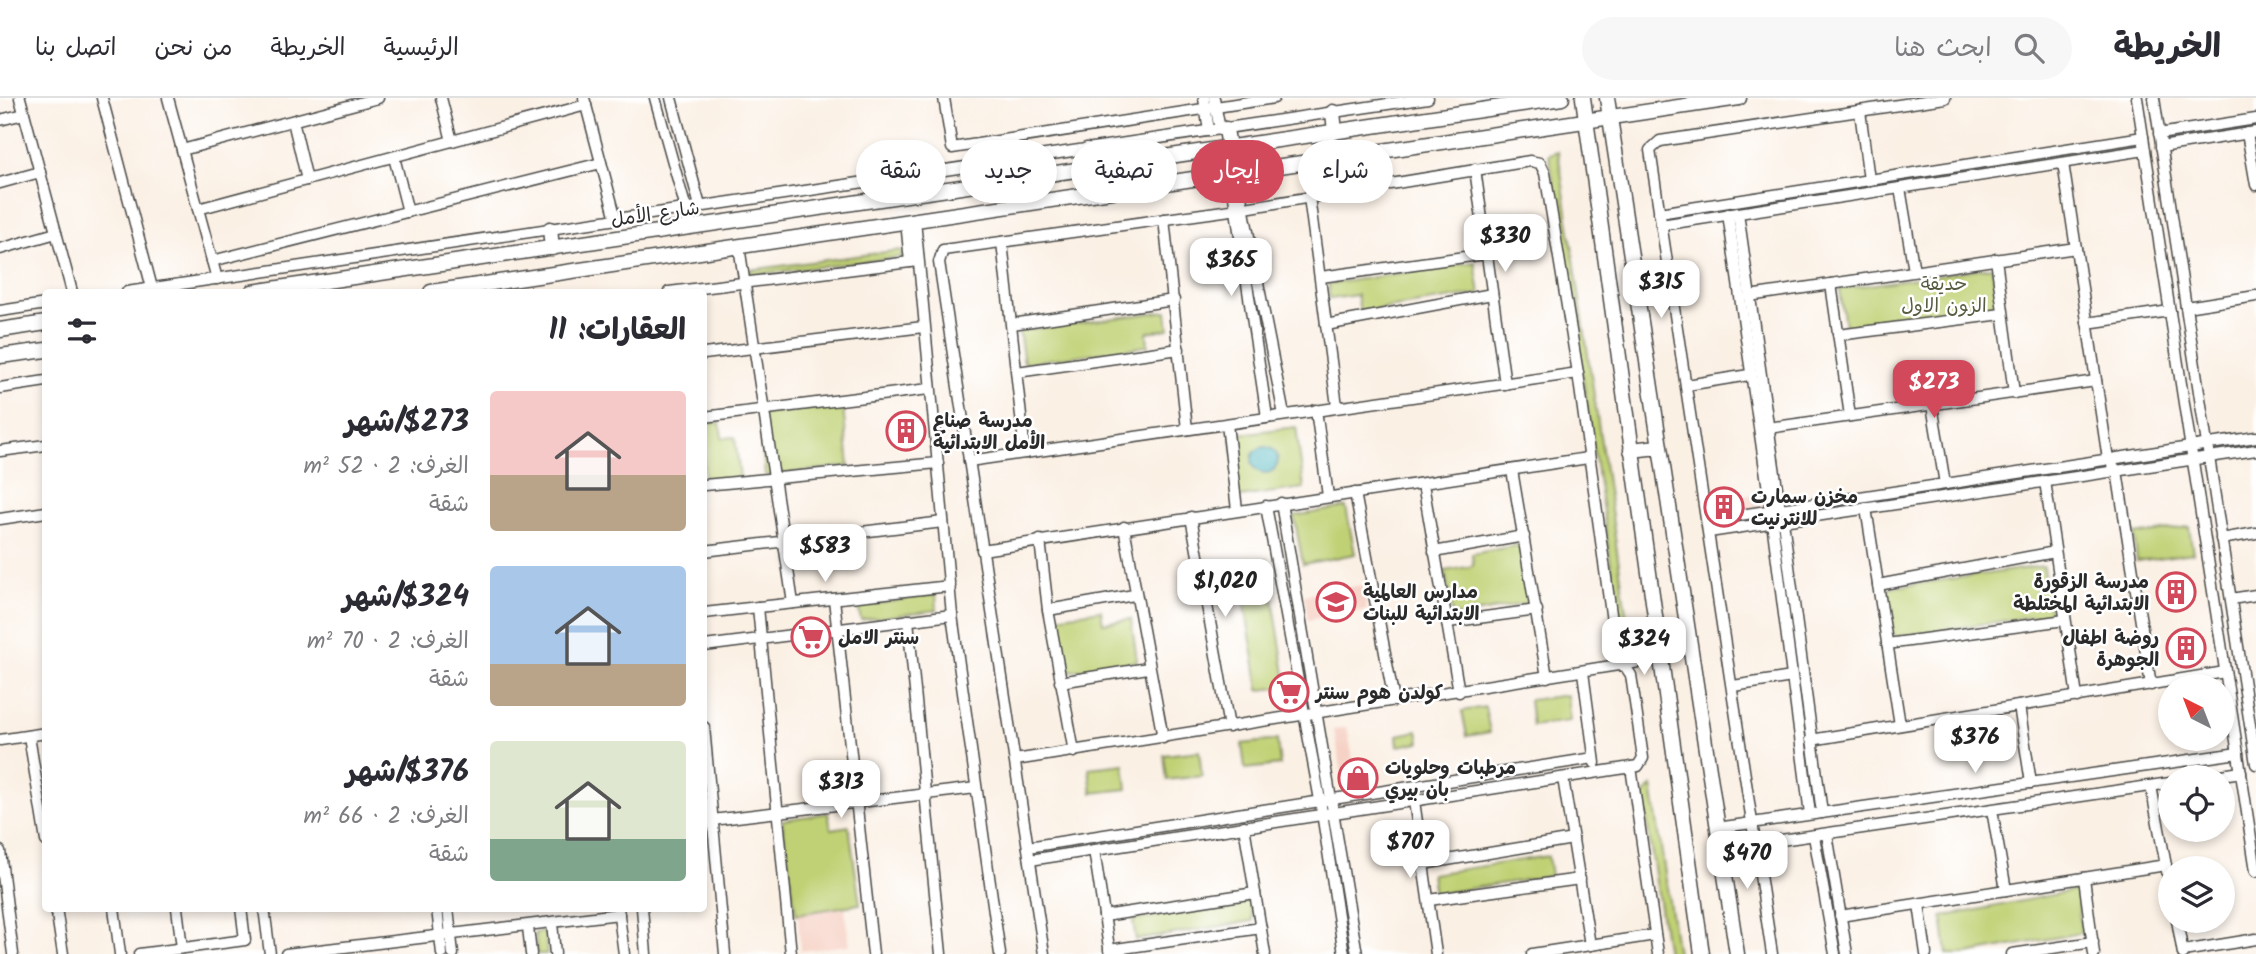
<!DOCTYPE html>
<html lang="ar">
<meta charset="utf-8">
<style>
:root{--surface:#fff;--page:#f7f7f7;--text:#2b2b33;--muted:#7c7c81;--line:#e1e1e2;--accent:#d1495b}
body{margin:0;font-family:Kalam,"Playpen Sans Arabic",sans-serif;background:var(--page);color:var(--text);direction:rtl;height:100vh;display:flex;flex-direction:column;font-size:26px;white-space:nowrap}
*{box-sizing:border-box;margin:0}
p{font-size:23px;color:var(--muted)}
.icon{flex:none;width:38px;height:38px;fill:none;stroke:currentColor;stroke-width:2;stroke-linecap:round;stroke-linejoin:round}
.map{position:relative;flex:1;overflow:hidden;direction:ltr}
.sheet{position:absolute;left:42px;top:191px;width:665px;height:623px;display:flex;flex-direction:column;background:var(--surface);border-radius:7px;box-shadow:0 4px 10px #0003;direction:rtl}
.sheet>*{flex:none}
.hud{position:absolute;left:728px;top:42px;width:665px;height:63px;direction:rtl;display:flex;gap:14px}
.needle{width:46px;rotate:318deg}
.fabs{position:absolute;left:2158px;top:576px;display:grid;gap:14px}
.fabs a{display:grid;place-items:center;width:77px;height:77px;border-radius:50%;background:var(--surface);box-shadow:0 4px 10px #0003;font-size:35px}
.price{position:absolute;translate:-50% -60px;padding:0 16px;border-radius:14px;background:#fff;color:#222;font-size:23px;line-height:46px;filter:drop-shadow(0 2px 4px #0008)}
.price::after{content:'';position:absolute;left:50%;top:42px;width:21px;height:16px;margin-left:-10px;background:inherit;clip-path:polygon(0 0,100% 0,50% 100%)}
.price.on{background:var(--accent);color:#fff}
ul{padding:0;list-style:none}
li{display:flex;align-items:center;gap:21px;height:175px;padding:0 21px}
li span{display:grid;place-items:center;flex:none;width:196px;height:140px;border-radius:7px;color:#555}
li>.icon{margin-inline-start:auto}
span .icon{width:84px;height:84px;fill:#fffc;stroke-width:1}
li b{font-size:30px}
h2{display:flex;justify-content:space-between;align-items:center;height:84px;padding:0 21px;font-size:30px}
.tag{padding:0 24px;border-radius:32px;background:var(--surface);box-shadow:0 4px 10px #0003;font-size:24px;line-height:63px}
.tag.on{background:var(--accent);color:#fff}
header{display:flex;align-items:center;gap:42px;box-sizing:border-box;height:98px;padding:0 35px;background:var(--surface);border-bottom:2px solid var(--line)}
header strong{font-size:33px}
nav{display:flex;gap:38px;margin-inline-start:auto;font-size:24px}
.search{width:490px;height:63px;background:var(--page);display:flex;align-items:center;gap:18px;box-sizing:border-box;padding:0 24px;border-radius:38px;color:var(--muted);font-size:26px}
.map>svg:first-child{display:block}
.built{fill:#f6d1c5}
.green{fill:#c0d174;stroke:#767e50;stroke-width:2}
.water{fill:#42b2bb;stroke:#366e73;stroke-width:2}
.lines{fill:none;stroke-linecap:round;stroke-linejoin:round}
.minor-casing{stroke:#4a4947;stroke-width:13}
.major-casing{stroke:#4a4947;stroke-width:17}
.minor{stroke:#fff;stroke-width:10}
.major{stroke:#fff;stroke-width:14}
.labels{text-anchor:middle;stroke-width:5;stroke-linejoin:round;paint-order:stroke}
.street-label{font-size:19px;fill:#2b2b2b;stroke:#fff}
.park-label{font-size:19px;fill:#585d41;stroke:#fff}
.poi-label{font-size:19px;font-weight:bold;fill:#2b2b2b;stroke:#fff;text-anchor:start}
</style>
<header>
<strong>الخريطة</strong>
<div class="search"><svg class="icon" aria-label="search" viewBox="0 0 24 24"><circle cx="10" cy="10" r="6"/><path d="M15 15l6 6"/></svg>ابحث هنا</div>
<nav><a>الرئيسية</a><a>الخريطة</a><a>من نحن</a><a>اتصل بنا</a></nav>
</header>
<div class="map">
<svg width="2256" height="856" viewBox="0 0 2256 856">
<rect width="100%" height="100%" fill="#fff"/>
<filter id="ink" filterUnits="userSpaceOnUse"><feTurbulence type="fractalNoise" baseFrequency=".0143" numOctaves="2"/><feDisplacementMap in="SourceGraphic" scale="14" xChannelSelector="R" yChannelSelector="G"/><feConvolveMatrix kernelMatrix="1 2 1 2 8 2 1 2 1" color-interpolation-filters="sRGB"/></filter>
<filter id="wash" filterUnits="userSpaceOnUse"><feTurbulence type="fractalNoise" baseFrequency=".00686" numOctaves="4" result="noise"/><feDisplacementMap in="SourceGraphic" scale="28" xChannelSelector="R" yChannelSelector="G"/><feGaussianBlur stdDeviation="1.57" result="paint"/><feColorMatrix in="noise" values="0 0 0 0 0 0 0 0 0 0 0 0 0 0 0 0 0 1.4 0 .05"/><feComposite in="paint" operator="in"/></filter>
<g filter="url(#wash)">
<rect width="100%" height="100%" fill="#fbf0e4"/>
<!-- built -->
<g class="built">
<path d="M1767,394L1769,408L1721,416L1720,402Z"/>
<path d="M1363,487L1367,512L1308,522L1304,497Z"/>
<path d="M1347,629L1358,689L1345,691L1334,632Z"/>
<path d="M845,810L850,847L800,853L798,816Z"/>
</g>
<!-- green -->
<g class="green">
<path d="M1558,53L1630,541L1621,532L1549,56Z"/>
<path d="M901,152L902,159L750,177V172Z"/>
<path d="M1475,164L1480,196L1360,214L1357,197L1330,201L1328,186Z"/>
<path d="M1992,169L1997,207L1845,229L1840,191Z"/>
<path d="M1167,213L1169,231L1147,234L1148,248L1024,265L1019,233Z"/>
<path d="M843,308L849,368L765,378L760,316Z"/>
<path d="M720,324L722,340L735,339L740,380L704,385V326Z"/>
<path d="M1296,329L1304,390L1239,399L1231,337Z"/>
<path d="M1346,409L1355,456L1303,466L1294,418Z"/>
<path d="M2189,429L2193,455L2137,463L2134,437Z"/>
<path d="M1519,447L1529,505L1453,519L1445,473L1473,468L1472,456Z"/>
<path d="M1267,461L1287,589L1259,592L1238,464Z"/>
<path d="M2043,468L2050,516L1893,539L1887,490Z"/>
<path d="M936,496L937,512L861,522L858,509Z"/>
<path d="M1101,512L1103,525L1131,521L1137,563L1065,574L1057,519Z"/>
<path d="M1567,597L1570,623L1532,628L1529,602Z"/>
<path d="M1485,609L1490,634L1467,638L1462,613Z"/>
<path d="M1418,633L1420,644L1398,648L1397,637Z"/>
<path d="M1277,642L1280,667L1245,671L1242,646Z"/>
<path d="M1199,653L1202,678L1167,682L1164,657Z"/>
<path d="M1124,666L1127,691L1092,695L1089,670Z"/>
<path d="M1652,688L1677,856H1667L1643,698Z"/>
<path d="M828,715L831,731L849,728L860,806L796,816L782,722Z"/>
<path d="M1548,758L1551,778L1434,796L1431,776Z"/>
<path d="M2077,792L2081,835L1967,856H1947L1942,819Z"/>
<path d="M1250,803L1253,823L1136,842L1133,822Z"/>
<path d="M545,834L547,856H537L535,835Z"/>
</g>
<!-- water -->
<circle class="water" cx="1265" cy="362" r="13"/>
</g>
<g filter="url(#ink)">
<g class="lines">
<!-- minor casing -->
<g class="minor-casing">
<g id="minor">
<path d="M20,0L72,194"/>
<path d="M102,0L152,190"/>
<path d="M168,0L217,181"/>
<path d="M441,0L452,43"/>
<path d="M584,0L616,121"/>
<path d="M655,0L686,111"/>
<path d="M671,0L700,108"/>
<path d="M944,0L952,50L1274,0"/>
<path d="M1204,0L1209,33"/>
<path d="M1214,0L1220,32"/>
<path d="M2137,0L2256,773"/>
<path d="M2154,0L2256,666"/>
<path d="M1860,13L1869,82"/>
<path d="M0,22L24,16"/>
<path d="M293,23L307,82"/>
<path d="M2247,35L2256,87"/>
<path d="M2159,36L2256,21"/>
<path d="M2161,49L2256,34"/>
<path d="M182,52L378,0"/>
<path d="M394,59L408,114"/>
<path d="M2063,65L2108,361L2117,373L2151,587"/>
<path d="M1475,71L1505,286"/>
<path d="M1241,73V98L1284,317"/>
<path d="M1227,76L1234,99L1267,319"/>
<path d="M0,85L40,74"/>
<path d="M1900,90L1914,173"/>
<path d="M1309,99L1337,308"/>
<path d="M198,111L586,7"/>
<path d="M1659,115L2143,39"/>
<path d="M1738,115L1780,411"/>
<path d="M1728,116L1771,412"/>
<path d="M1164,121L1187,331"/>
<path d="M915,122L952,517L1000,856"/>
<path d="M906,123L910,164"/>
<path d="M1661,127L2145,52"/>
<path d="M1002,144L1025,355"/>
<path d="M739,148L793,505"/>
<path d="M0,151L56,135"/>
<path d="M1996,161L2014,295"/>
<path d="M212,163L601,65"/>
<path d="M1321,179L1486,156"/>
<path d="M1831,186L1850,318"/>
<path d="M127,194L1428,0"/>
<path d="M669,194L918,163"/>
<path d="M1749,198L2076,150"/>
<path d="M2186,209L2256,198"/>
<path d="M0,213L46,206"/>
<path d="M2087,225L2170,213"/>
<path d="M1012,226L1174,202"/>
<path d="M1326,227L1492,196"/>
<path d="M1838,237L2002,216"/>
<path d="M704,256L923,229"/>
<path d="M1017,274L1179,251"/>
<path d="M1687,287L1749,277"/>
<path d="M0,290L46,283"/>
<path d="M1932,307L1945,386"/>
<path d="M1316,312L1328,398"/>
<path d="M704,319L929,291"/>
<path d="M1227,326L1237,412"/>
<path d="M1768,330L2096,283"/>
<path d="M0,353L46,347"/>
<path d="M969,363L1578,275"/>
<path d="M1512,372L1547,579"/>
<path d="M2045,383L2077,599"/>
<path d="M1423,386L1459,594"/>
<path d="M704,387L938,365"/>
<path d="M1355,395L1394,603"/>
<path d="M1281,405L1357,856"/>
<path d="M1266,408L1320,702L1344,856"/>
<path d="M1866,410L1900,627"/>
<path d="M1191,419L1229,629"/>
<path d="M0,421L46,414"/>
<path d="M1707,422L2256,339"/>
<path d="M1783,423L1822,715"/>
<path d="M1772,424L1810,716"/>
<path d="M1124,429L1163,640"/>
<path d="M1709,434L2256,352"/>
<path d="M2221,441L2256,435"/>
<path d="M1040,442L1048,512L1074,654"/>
<path d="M982,452L1588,360"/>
<path d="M704,453L943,424"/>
<path d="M1434,454L1524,438"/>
<path d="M1878,487L2055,454"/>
<path d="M834,501L873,856"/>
<path d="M2231,501L2256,497"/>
<path d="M758,509L791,856"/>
<path d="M1048,512L1134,497"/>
<path d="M704,515L950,488"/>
<path d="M908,522L941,856"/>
<path d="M1448,524L1537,512"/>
<path d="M1887,546L2065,522"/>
<path d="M704,548L952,517"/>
<path d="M1622,567L1660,560"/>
<path d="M1583,574L1595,665"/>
<path d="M1060,584L1148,570"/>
<path d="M1733,588L1792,579"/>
<path d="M2019,608L2031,685"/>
<path d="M704,629L725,856"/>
<path d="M29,638L46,743"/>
<path d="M0,642L46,635"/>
<path d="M1811,642L2225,574"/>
<path d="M1015,662L1618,567L1625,568L1631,577L1643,660L1638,668L1030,762"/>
<path d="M1631,669L1658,856"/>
<path d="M2209,679L2241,674"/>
<path d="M1563,680L1590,847"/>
<path d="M2151,688L2170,789"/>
<path d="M1414,703L1436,856"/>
<path d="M1992,712L2006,792"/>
<path d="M704,723L976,690"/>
<path d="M1244,728L1265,856"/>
<path d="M1717,730L2238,655"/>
<path d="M1827,736L1847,856"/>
<path d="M1814,738L1835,856"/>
<path d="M1028,749L1594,660"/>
<path d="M1720,751L2170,685"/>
<path d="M1094,752L1110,856"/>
<path d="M0,753L13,856"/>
<path d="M1423,766L1573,741"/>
<path d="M2084,780L2094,856"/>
<path d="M1429,802L1580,781"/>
<path d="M1919,806L1926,856"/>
<path d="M56,810L63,856"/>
<path d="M114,810L120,856"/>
<path d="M177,810L182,850"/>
<path d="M264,810L270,856"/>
<path d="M437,810L442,856"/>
<path d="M448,810L453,856"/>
<path d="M618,810L624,856"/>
<path d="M642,810L646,856"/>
<path d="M1104,818L1255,795"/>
<path d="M1840,818L2166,767"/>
<path d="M2177,822L2183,856"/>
<path d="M552,825L555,856"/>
<path d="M528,829L531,856"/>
<path d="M1109,852L1261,830"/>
<path d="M2183,853L2256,841"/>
<path d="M139,856L245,842L241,810"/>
<path d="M286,856L619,816"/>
<path d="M1044,856L939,164L943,152L1245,110L1530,63L1540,65L1545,75L1578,275L1618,567"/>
<path d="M1532,856L1655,837"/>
<path d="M1772,856L1650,52L1660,43L1945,0"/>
<path d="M2012,856L2093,844"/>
</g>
</g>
<!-- major casing -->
<g class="major-casing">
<g id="major">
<path d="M1583,0L1702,856"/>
<path d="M1607,0L1737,856"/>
<path d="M1333,14L1335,34"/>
<path d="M1226,31L1229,50"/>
<path d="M1087,52L1090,70"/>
<path d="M550,131L552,150"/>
<path d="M252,194L1562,0"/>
<path d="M431,194L1739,0"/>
<path d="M0,232L46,225"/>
<path d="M0,258L46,252"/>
<path d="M1631,352L1658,349"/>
</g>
</g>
<!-- minor -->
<use href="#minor" class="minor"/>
<!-- major -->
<use href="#major" class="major"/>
</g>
</g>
<!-- icons -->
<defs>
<g id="building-ring" transform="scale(2.0125)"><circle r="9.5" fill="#fff" stroke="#d1495b" stroke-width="1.5"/><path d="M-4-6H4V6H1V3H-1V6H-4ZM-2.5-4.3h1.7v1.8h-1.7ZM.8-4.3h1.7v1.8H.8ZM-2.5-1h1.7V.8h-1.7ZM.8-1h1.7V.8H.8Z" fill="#d1495b"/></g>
<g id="school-ring" transform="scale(2.0125)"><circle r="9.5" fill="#fff" stroke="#d1495b" stroke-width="1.5"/><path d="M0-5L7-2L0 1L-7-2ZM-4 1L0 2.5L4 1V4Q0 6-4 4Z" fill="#d1495b"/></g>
<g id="supermarket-ring" transform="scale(2.0125)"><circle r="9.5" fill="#fff" stroke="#d1495b" stroke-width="1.5"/><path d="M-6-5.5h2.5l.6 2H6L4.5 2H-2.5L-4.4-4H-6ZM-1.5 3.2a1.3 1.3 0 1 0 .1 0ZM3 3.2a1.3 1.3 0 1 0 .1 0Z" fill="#d1495b"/></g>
<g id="shop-ring" transform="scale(2.0125)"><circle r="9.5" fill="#fff" stroke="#d1495b" stroke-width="1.5"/><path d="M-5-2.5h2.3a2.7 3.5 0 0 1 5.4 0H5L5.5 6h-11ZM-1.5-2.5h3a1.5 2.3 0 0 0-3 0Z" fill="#d1495b"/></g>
</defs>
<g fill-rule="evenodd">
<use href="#building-ring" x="906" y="333"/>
<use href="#building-ring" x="1724" y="409"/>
<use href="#building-ring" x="2176" y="494"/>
<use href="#school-ring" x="1336" y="504"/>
<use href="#supermarket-ring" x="811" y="539"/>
<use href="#building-ring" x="2186" y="550"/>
<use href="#supermarket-ring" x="1289" y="594"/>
<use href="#shop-ring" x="1358" y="680"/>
</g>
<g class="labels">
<!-- street labels -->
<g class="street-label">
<text transform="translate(655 115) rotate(-8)" y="7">شارع الأمل</text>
</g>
<!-- park labels -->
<g class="park-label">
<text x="1944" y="192">حديقة<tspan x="1944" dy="22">الزون الاول</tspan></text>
</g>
<!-- poi labels -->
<g class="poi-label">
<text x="933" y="329">مدرسة صناع<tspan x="933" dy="22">الأمل الابتدائية</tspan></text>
<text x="1751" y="405">مخزن سمارت<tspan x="1751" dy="22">للانترنيت</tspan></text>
<text x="2149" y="490" text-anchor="end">مدرسة الزقورة<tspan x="2149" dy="22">الابتدائية المختلطة</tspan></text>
<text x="1363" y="500">مدارس العالمية<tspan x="1363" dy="22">الابتدائية للبنات</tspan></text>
<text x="838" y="546">سنتر الامل</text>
<text x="2159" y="546" text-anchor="end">روضة اطفال<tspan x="2159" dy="22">الجوهرة</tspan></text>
<text x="1316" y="601">كولدن هوم سنتر</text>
<text x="1385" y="676">مرطبات وحلويات<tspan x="1385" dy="22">بان بيري</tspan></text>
</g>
</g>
</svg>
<div class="fabs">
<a><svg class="needle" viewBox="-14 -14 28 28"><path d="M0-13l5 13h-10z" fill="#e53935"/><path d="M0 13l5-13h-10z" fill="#7c7c81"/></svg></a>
<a><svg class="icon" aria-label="locate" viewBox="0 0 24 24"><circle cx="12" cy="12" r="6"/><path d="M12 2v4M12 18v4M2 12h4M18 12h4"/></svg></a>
<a><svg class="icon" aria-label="layers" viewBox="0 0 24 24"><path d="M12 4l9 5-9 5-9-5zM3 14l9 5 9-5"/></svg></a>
</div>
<b class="price" style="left:1505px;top:176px">$330</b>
<b class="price" style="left:1231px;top:200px">$365</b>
<b class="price" style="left:1661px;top:222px">$315</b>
<b class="price on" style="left:1934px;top:322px">$273</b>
<b class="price" style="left:825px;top:486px">$583</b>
<b class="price" style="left:1225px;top:521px">$1,020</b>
<b class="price" style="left:1644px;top:579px">$324</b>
<b class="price" style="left:1975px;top:677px">$376</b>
<b class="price" style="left:841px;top:722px">$313</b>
<b class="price" style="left:1410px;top:782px">$707</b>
<b class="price" style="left:1747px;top:793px">$470</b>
<div class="hud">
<a class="tag">شراء</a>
<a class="tag on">إيجار</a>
<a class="tag">تصفية</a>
<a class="tag">جديد</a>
<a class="tag">شقة</a>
</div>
<section class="sheet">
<h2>العقارات: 11<svg class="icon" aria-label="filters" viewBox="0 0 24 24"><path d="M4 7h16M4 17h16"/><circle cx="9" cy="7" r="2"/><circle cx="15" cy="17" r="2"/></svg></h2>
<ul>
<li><span style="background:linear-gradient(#f6c9c9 60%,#b9a48a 0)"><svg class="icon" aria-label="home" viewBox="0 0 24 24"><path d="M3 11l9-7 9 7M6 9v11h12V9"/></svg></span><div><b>$273/شهر</b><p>الغرف: 2 · 52 m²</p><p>شقة</p></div></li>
<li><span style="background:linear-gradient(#a9c7e8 70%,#b9a48a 0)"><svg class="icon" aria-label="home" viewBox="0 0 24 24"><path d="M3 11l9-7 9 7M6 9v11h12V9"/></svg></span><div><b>$324/شهر</b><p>الغرف: 2 · 70 m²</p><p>شقة</p></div></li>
<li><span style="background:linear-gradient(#dfe7d0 70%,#7fa58c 0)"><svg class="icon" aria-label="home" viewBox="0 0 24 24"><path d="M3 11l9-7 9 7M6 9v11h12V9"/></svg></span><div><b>$376/شهر</b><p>الغرف: 2 · 66 m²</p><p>شقة</p></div></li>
</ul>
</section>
</div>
